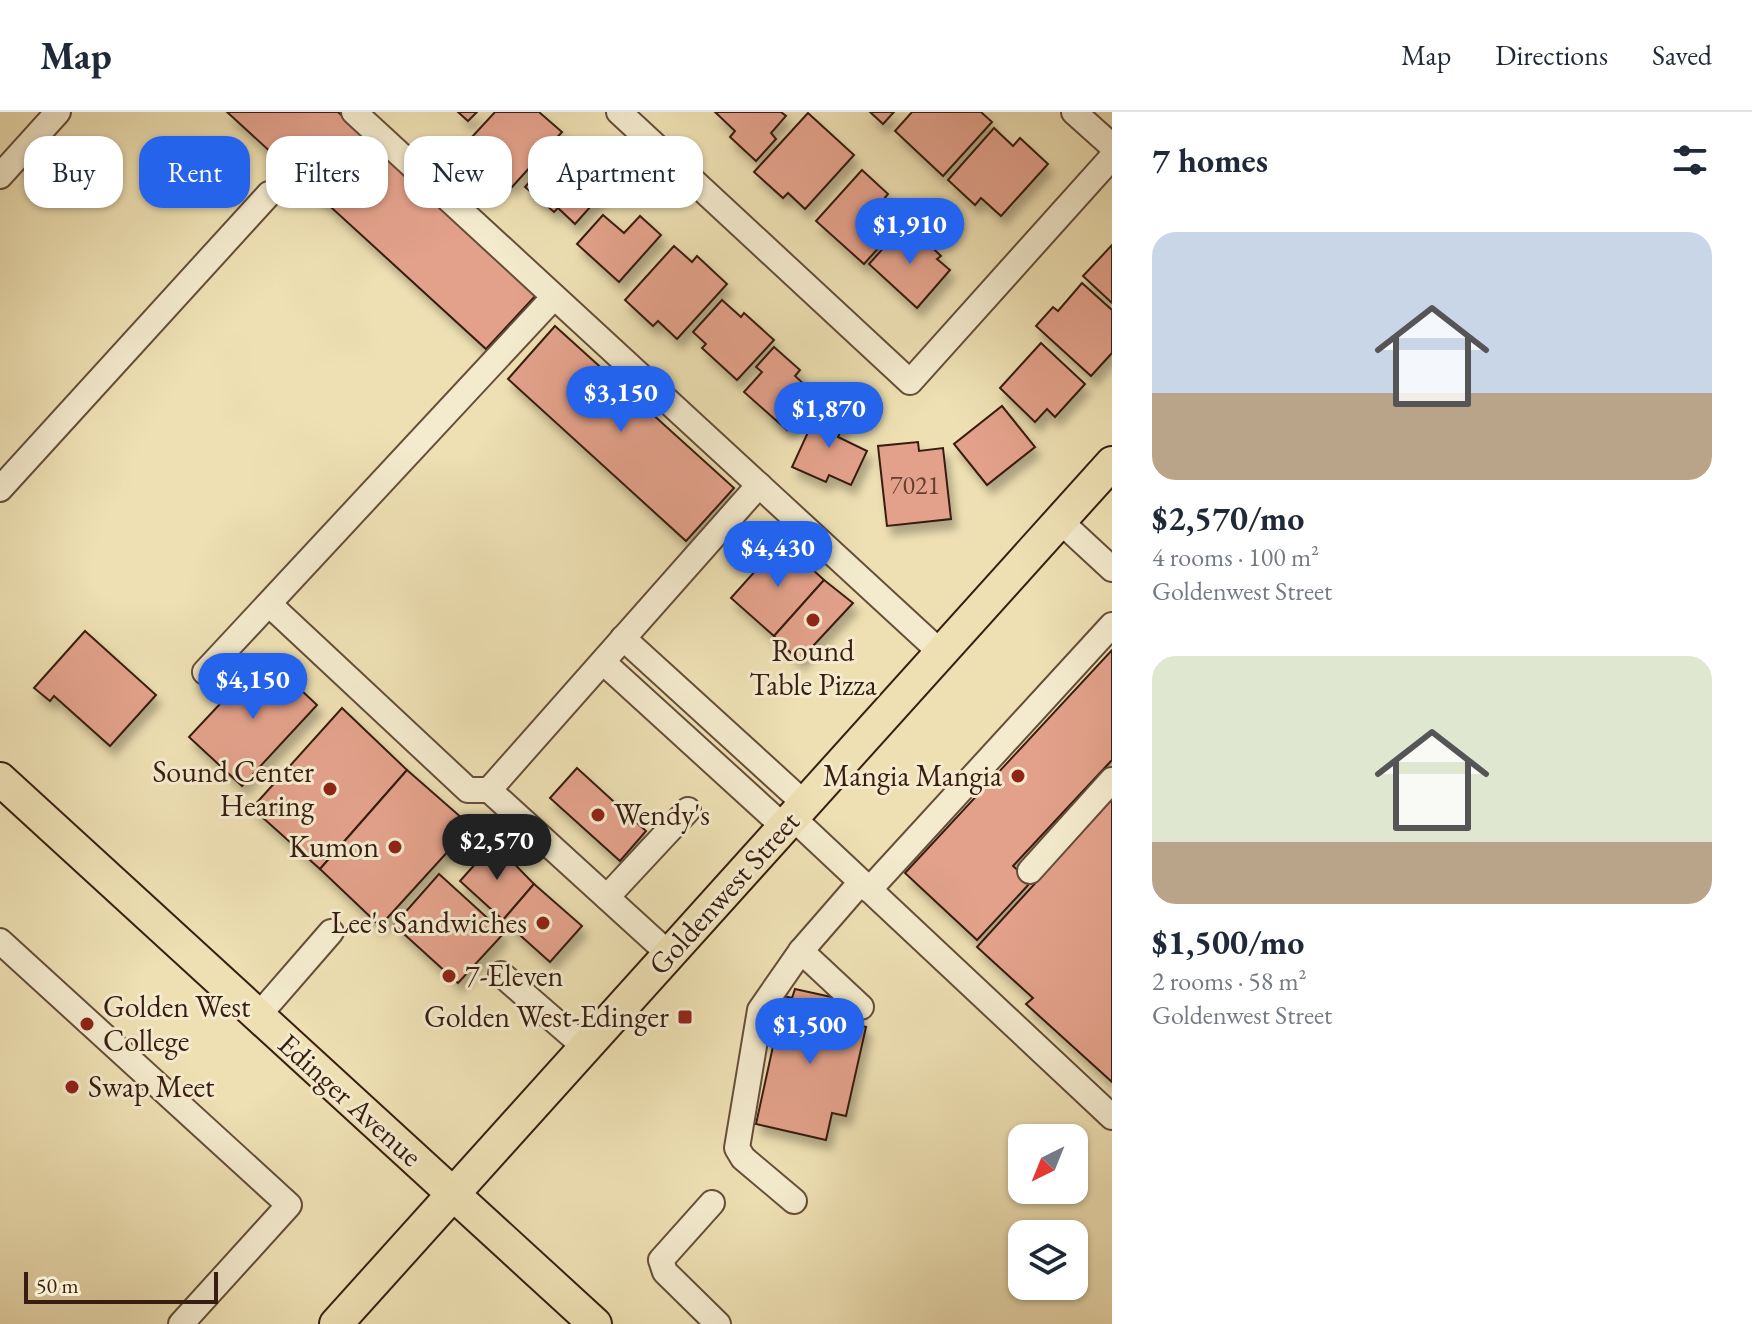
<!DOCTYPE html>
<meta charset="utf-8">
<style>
:root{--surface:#fff;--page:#f6f6f7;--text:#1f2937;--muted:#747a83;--line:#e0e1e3;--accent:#2563eb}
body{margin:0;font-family:"EB Garamond",serif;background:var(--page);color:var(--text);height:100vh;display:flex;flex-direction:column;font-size:30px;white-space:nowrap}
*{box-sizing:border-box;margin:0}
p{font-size:26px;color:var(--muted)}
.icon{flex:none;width:44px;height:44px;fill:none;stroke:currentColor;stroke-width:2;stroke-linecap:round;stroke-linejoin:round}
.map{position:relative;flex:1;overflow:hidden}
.drawer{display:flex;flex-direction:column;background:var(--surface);width:640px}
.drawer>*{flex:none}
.hud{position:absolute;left:24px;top:24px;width:760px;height:72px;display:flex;gap:16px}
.needle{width:52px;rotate:223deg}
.tools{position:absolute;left:1008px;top:1012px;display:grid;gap:16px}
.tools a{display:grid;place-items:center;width:80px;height:80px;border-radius:16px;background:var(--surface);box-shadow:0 2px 6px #0004;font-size:40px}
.scale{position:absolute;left:24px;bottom:20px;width:194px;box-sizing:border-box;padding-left:8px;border:4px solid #381d11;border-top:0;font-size:22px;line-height:28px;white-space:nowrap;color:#381d11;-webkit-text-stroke:6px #f4ebce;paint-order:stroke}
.price{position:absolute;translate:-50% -68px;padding:0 18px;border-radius:28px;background:var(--accent);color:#fff;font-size:26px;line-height:52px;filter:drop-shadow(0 2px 4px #0008)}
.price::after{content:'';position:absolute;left:50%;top:48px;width:24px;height:18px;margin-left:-12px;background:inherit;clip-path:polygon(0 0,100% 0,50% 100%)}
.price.active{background:#222;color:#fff}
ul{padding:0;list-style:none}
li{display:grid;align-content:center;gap:16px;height:424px;padding:0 40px}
li span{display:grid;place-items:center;height:248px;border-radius:24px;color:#555}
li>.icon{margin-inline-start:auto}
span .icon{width:144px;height:144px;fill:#fffc;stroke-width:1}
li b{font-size:34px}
h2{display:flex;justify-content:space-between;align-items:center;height:96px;padding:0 40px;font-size:34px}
.pill{padding:0 28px;border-radius:24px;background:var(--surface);box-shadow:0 2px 6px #0004;font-size:28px;line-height:72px}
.pill.active{background:var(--accent);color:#fff}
header{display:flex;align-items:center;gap:48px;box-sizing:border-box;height:112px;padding:0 40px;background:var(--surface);border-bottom:2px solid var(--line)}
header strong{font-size:38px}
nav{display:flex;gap:44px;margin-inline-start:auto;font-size:28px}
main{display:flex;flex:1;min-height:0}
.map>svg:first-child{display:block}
.building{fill:#e3a18b;stroke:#381d11;stroke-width:2;filter:url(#shadow)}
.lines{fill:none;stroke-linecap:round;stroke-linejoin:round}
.minor-casing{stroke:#664e3a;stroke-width:28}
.major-casing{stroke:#381d11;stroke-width:36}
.minor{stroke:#f4ebce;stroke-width:24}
.major{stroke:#eee0b3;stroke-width:32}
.poi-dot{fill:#8f2418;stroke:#f4ebce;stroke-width:3}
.labels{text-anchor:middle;stroke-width:6;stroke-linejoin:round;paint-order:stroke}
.number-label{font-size:26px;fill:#633e30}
.poi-label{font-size:30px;fill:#381d11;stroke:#f4ebce;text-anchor:end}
.street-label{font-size:30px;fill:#381d11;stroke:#f4ebce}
</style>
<header>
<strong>Map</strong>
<nav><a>Map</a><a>Directions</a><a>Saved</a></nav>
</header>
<main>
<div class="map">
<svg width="1112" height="1212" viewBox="0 0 1112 1212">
<defs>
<filter id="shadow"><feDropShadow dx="5" dy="9" stdDeviation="4" flood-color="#0004"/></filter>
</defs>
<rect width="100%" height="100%" fill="#eee0b3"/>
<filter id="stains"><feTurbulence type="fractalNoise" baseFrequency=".0025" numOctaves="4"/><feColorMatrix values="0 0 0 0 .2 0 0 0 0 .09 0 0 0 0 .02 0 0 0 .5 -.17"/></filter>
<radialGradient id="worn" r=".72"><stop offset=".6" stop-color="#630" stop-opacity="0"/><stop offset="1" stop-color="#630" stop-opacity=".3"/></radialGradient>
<!-- building -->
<g class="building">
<path d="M227,0H338L537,182L486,237Z"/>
<path d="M458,0H477L468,9Z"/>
<path d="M495,0H539L562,20L512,75L493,58L487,65L459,39Z"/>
<path d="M715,0H781L786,4L771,21L776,27L756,49L730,25L735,19Z"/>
<path d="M870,0H894L883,12Z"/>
<path d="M912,0H981L992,10L943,64L895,19Z"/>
<path d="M808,1L854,43L805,97L788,81L783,86L754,60Z"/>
<path d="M994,16L1013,34L1020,26L1048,52L1001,104L981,86L975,93L948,68Z"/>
<path d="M562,34L608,75L575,112L558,96L554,100L525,75Z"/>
<path d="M862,58L888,82L878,94L899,113L864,152L816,109Z"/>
<path d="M603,103L624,121L640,104L661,123L619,170L577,132Z"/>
<path d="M906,111L941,144L937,147L950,158L917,196L869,152Z"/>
<path d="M1112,133V191L1083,164Z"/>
<path d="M674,134L692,150L697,144L727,172L677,227L658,209L653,214L625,188Z"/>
<path d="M1082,171L1112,198V241L1091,264L1036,214L1053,195L1058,199Z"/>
<path d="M722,188L741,205L744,201L774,228L737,268L702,236L706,232L693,220Z"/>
<path d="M555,214L734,376L686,429L508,267Z"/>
<path d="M1041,231L1085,272L1055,305L1047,297L1035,310L1000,276Z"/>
<path d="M774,235L800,258L795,264L817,284L787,318L744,280L762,260L756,255Z"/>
<path d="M820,294L846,306L838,325L867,339L851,373L829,363L826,370L792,355Z"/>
<path d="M1002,294L1035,335L987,373L954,332Z"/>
<path d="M918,330L919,339L943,336L951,407L887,414L878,334Z"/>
<path d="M782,429L824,468L774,524L731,486Z"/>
<path d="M824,468L853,491L799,549L774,524Z"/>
<path d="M85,519L156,583L110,634L54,584L50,589L34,576Z"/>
<path d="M1112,538V648L1013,754L1031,770L977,828L905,761Z"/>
<path d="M265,544L317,593L242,674L189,625Z"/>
<path d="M342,596L407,658L320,757L252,696Z"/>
<path d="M577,656L646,719L620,749L550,686Z"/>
<path d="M407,658L471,714L380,814L320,757Z"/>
<path d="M1112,687V970L1026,892L1033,886L977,835Z"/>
<path d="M494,731L534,772L503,808L460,769Z"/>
<path d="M439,762L504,821L458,871L394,813Z"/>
<path d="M534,772L582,814L550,850L503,808Z"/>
<path d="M795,877L836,886L834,894L846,897L843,909L866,915L846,1004L832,1001L826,1028L756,1012L784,884L792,886Z"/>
</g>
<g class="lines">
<!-- minor casing -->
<g class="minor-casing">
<g id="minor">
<path d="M354,0L939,539"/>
<path d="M619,0L910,270L1112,45"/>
<path d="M1074,0L1112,34"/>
<path d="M0,64L58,0"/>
<path d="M0,377L269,82"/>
<path d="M1059,408L1112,457"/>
<path d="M269,492L468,678H489L669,842"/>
<path d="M623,526L804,691"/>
<path d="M603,550L783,714"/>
<path d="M205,560L554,185"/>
<path d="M489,678L759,373"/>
<path d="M792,705L1112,1005"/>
<path d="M1030,759L1112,668"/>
<path d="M869,778L1112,513"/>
<path d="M607,785L688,698"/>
<path d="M0,829L289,1093L181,1212"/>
<path d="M801,839L861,895"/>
<path d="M501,862L586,936"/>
<path d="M258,904L331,820"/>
<path d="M794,1089L743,1046L737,1036L760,898L801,839L861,770"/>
<path d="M712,1091L661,1148L665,1160L718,1212"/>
</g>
</g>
<!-- major casing -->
<g class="major-casing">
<g id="major">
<path d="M0,667L595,1212"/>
<path d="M336,1212L1112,351"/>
</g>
</g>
<!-- minor -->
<use href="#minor" class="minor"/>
<!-- major -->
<use href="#major" class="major"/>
</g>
<!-- markers -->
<g class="poi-dot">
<circle cx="813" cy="508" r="8"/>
<circle cx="1018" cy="664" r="8"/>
<circle cx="330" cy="677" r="8"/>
<circle cx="598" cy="703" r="8"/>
<circle cx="395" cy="735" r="8"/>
<circle cx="543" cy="811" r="8"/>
<circle cx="449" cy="864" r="8"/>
<rect x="677" y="897" width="16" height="16" rx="4"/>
<circle cx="87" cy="912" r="8"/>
<circle cx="72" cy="975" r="8"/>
</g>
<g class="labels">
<!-- number labels -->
<g class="number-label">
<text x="915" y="382">7021</text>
</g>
<!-- poi labels -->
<g class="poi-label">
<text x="813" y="549" text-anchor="middle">Round<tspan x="813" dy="34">Table Pizza</tspan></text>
<text x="314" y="670">Sound Center<tspan x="314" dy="34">Hearing</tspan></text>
<text x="1002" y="674">Mangia Mangia</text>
<text x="614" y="713" text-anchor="start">Wendy's</text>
<text x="379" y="745">Kumon</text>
<text x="527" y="821">Lee's Sandwiches</text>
<text x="465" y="874" text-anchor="start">7-Eleven</text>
<text x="103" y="905" text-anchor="start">Golden West<tspan x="103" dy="34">College</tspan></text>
<text x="669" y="915">Golden West-Edinger</text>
<text x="88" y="985" text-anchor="start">Swap Meet</text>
</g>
<!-- street labels -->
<g class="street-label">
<text transform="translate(724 781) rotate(-48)" y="10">Goldenwest Street</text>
<text transform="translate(350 988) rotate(42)" y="10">Edinger Avenue</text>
</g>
</g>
<rect width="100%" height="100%" filter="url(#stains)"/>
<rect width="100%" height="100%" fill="url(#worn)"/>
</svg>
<div class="tools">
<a><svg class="needle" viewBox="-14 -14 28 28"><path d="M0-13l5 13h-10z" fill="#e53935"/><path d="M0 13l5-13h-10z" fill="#747a83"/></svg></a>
<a><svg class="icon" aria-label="layers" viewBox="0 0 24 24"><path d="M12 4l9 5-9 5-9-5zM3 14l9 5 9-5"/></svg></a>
</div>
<div class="scale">50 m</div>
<b class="price" style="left:910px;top:154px">$1,910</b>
<b class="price" style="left:621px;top:322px">$3,150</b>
<b class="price" style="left:829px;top:338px">$1,870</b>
<b class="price" style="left:778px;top:477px">$4,430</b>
<b class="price" style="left:253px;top:609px">$4,150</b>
<b class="price active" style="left:497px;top:770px">$2,570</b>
<b class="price" style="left:810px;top:954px">$1,500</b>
<div class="hud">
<a class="pill">Buy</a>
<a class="pill active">Rent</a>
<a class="pill">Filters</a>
<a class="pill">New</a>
<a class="pill">Apartment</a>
</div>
</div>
<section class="drawer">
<h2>7 homes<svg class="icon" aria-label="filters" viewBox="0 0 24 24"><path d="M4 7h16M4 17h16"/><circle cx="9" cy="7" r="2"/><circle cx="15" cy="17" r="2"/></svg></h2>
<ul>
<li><span style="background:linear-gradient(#c9d6e8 65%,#b9a48a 0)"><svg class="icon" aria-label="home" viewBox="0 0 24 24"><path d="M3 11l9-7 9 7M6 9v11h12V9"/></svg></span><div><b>$2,570/mo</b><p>4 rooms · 100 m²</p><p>Goldenwest Street</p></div></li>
<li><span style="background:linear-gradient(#dfe7d0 75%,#b9a48a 0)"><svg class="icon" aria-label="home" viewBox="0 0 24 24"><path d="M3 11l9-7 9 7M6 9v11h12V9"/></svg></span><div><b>$1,500/mo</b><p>2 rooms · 58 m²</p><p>Goldenwest Street</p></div></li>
</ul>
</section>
</main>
